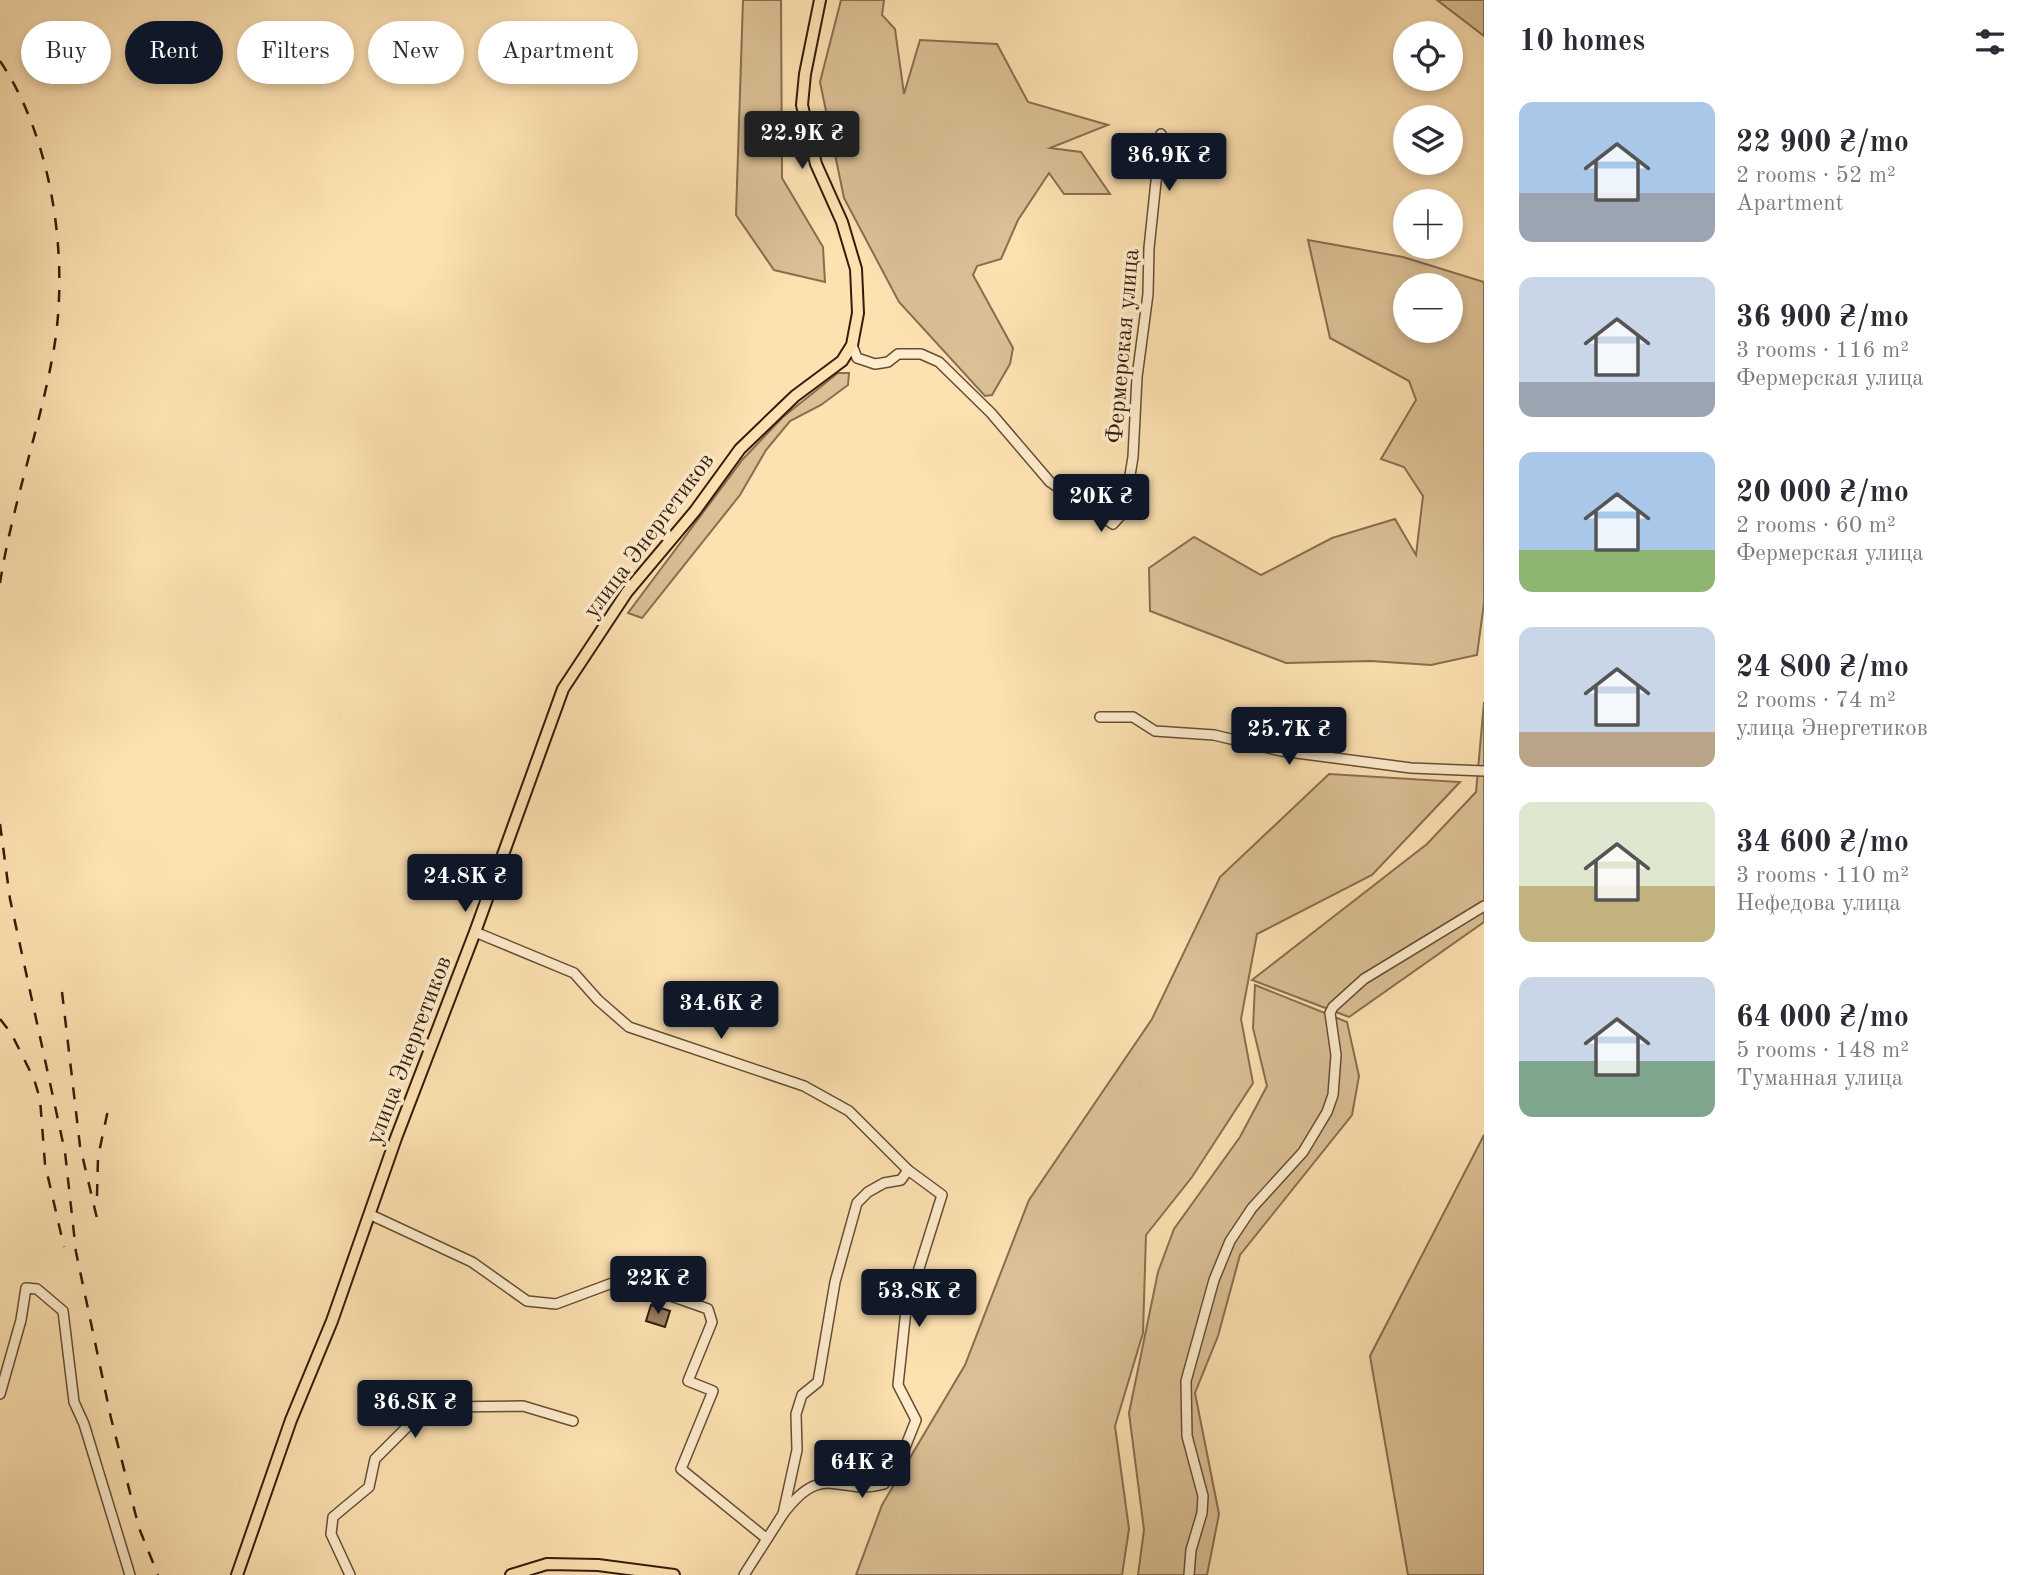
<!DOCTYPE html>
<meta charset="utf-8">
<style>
:root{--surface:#fff;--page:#f7f7f7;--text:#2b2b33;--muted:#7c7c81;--accent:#111827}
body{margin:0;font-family:"Old Standard TT",serif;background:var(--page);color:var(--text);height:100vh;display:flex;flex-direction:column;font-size:26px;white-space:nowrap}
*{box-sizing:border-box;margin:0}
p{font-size:23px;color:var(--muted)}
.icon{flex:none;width:38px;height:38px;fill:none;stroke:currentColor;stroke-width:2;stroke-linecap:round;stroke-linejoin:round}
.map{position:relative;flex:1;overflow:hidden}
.drawer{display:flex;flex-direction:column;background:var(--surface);width:560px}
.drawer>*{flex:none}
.top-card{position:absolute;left:21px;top:21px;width:665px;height:63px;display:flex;gap:14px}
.fabs{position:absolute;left:1393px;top:21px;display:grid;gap:14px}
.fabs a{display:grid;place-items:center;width:70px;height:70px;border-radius:50%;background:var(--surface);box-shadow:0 4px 10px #0003;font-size:35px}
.price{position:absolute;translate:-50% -60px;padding:0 16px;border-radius:7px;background:var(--accent);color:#fff;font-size:23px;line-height:46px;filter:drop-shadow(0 2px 4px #0008)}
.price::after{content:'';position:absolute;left:50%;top:42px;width:21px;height:16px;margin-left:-10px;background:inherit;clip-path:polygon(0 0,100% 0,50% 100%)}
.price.active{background:#222;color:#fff}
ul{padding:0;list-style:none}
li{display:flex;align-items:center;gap:21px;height:175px;padding:0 35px}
li span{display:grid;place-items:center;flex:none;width:196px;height:140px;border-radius:14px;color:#555}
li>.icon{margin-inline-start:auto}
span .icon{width:84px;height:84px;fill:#fffc;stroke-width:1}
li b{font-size:30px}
h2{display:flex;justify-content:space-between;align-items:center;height:84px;padding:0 35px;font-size:30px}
.chip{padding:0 24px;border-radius:32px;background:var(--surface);box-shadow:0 4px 10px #0003;font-size:24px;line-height:63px}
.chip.active{background:var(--accent);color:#fff}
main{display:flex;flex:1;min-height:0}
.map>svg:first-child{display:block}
.green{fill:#dbc095;stroke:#876e51;stroke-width:2;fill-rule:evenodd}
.building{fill:#9c8262;stroke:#331c0d;stroke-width:2}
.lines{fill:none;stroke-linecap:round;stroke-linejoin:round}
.minor-casing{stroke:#664d36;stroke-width:12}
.major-casing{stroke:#331c0d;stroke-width:14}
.minor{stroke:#feeccc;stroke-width:9}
.major{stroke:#fde1b1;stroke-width:10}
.rail{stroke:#331c0d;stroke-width:2.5;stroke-dasharray:12 12;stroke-linecap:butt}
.labels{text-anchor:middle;stroke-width:7;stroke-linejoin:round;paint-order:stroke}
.street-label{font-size:24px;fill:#331c0d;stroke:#feeccc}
</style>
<main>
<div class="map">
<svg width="1484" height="1575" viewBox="0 0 1484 1575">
<rect width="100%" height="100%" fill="#fde1b1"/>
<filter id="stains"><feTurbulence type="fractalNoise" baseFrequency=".00286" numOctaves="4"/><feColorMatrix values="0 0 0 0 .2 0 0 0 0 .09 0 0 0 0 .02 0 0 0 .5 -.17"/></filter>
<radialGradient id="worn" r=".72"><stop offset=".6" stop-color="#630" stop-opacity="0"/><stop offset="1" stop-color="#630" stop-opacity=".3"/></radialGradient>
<!-- green -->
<g class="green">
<path d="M743,0H781L782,178L823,247L825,282L774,270L736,215Z"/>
<path d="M841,0H884L882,15L895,29L904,94L920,40L997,44L1028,102L1108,125L1050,148L1081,152L1110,194H1064L1049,173L1018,220L1001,259L977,266L973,275L1013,348L1010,364L992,395L985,396L899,302L844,198L820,82Z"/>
<path d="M1437,0H1484V36Z"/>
<path d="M1308,240L1403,257L1484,282V603L1477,655L1431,665L1371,661L1286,663L1150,611L1149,568L1194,537L1261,575L1332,538L1395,519L1416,555L1423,496L1404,467L1381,459L1416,400L1409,381L1330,338ZM1405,285H1451V331H1405Z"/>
<path d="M838,373H849L848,385L821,405L790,421L766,450L740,495L642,618L628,613L743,459L783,417Z"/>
<path d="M1484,702V922L1349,1017L1252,980L1427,844L1476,792Z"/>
<path d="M1329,774L1460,782L1372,875L1257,934L1241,1019L1253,1083L1192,1177L1146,1235L1143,1333L1115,1426L1129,1529L1122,1575H856L882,1505L965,1365L1029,1200L1152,1019L1220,877Z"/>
<path d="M1255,985L1347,1022L1359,1076L1352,1115L1240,1255L1218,1336L1195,1393L1219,1514L1207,1575H1138L1144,1530L1129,1413L1158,1272L1174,1229L1240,1137L1267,1086L1253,1028Z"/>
<path d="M1484,1135V1575H1408L1370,1356Z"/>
</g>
<!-- building -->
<path class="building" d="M651,1305L670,1311L665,1327L646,1321Z"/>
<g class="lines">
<!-- minor casing -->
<g class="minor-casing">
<g id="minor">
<path d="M852,345L857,358L875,364L888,362L898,354H921L939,362L991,413L1050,482L1113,524L1124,512L1133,457L1137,377L1148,294L1149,248L1161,134"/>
<path d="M1100,717H1133L1155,731L1214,735L1281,751L1411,768L1484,771"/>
<path d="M475,932L574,973L598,1000L629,1027L804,1086L849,1111L908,1170L942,1195L906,1310L898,1385L916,1420L904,1450L884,1484C839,1497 824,1459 783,1514"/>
<path d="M371,1215L472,1262L527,1301L556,1304L623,1279L708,1309L712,1322L688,1381L713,1391L681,1469L767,1539"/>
<path d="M0,1394L21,1320L26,1288L37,1289L63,1311L74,1402L84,1424L130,1575"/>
<path d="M350,1575L331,1534L333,1517L369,1487L375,1459L407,1427L443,1407L523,1406L573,1421"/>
<path d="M744,1575L783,1514L797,1450L796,1414L802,1395L818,1382L835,1282L857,1203L868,1192L884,1183L901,1180L908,1170"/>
<path d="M1189,1575L1191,1550L1202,1513L1203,1496L1187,1436L1186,1381L1214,1280L1230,1241L1252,1208L1303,1152L1327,1112L1333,1095L1336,1055L1330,1013L1333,1007L1364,979L1484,906"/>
</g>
</g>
<!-- major casing -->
<g class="major-casing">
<g id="major">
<path d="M237,1575L291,1420L332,1321L396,1138L475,932L563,689L627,592L695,511L740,449L795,396L842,361L852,345L858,313L856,269L842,222L816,164L802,105L805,74L820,0"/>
<path d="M511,1575L547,1564L598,1565L674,1575"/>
</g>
</g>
<!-- minor -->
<use href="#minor" class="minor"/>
<!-- major -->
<use href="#major" class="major"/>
<!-- rail -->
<g class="rail">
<path d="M0,61C53,139 70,262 53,354C39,431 12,506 0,583"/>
<path d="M0,824L10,899L65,1152L76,1252L111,1418L139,1528L158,1575"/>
<path d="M62,992L80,1146L99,1227"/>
<path d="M0,1019L11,1033L34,1079L40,1099L45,1164L64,1247"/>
<path d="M97,1196L98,1157L108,1110"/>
</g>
</g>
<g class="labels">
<!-- street labels -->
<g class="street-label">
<text transform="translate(1122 346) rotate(-85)" y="8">Фермерская улица</text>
<text transform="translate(648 535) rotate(-53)" y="8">улица Энергетиков</text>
<text transform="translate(408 1050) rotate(-69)" y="8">улица Энергетиков</text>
</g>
</g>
<rect width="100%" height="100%" filter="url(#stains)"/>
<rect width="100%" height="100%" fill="url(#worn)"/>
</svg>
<div class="fabs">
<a><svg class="icon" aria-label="locate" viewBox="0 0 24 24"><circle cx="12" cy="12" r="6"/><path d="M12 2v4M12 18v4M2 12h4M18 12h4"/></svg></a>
<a><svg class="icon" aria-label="layers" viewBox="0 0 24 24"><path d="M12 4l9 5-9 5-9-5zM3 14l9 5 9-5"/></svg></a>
<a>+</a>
<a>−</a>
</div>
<b class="price active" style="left:802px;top:171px">22.9K ₴</b>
<b class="price" style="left:1169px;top:193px">36.9K ₴</b>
<b class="price" style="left:1101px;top:534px">20K ₴</b>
<b class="price" style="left:1289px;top:767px">25.7K ₴</b>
<b class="price" style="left:465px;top:914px">24.8K ₴</b>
<b class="price" style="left:721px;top:1041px">34.6K ₴</b>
<b class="price" style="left:658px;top:1316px">22K ₴</b>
<b class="price" style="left:919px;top:1329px">53.8K ₴</b>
<b class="price" style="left:415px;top:1440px">36.8K ₴</b>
<b class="price" style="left:862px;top:1500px">64K ₴</b>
<div class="top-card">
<a class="chip">Buy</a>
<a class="chip active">Rent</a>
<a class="chip">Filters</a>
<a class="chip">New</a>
<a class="chip">Apartment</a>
</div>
</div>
<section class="drawer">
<h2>10 homes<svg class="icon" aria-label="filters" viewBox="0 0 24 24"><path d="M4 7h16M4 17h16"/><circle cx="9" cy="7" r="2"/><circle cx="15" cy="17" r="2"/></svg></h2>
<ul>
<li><span style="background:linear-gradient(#a9c7e8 65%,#9aa5b1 0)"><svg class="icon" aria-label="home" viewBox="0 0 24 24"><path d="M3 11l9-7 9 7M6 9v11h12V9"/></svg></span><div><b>22 900 ₴/mo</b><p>2 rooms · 52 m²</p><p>Apartment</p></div></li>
<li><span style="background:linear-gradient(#c9d6e8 75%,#9aa5b1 0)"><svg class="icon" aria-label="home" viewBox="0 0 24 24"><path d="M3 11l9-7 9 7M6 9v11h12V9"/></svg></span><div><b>36 900 ₴/mo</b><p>3 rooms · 116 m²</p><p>Фермерская улица</p></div></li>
<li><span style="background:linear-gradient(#a9c7e8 70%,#8fb573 0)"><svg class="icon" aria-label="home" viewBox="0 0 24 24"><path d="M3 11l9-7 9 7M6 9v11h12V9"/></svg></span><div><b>20 000 ₴/mo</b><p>2 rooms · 60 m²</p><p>Фермерская улица</p></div></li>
<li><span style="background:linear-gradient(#c9d6e8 75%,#b9a48a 0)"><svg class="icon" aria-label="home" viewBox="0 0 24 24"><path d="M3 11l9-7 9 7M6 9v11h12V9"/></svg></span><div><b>24 800 ₴/mo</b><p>2 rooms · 74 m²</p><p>улица Энергетиков</p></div></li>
<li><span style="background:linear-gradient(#dfe7d0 60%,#c2b280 0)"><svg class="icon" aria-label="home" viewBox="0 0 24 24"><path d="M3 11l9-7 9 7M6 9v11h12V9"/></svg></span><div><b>34 600 ₴/mo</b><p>3 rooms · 110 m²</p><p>Нефедова улица</p></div></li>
<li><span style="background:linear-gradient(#c9d6e8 60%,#7fa58c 0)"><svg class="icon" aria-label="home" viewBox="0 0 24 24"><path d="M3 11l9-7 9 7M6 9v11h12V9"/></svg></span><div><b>64 000 ₴/mo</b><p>5 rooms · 148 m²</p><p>Туманная улица</p></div></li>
</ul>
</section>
</main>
